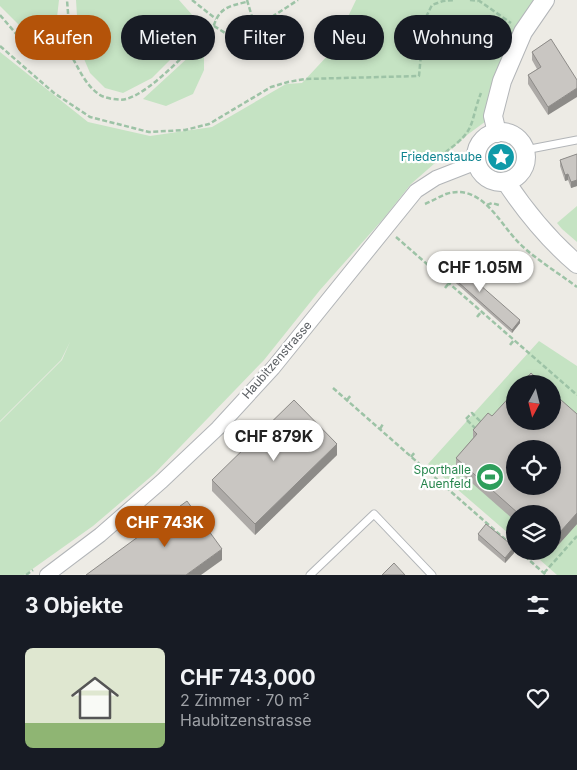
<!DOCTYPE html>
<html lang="de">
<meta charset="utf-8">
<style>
:root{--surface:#171b24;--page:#20242c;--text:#f1f3f6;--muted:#9ea1a6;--line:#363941;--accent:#b45309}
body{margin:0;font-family:Inter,sans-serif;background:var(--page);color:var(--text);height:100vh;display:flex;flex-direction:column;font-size:19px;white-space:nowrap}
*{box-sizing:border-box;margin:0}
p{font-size:16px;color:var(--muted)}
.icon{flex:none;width:28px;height:28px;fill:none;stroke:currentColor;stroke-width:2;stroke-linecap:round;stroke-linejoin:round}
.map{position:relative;height:575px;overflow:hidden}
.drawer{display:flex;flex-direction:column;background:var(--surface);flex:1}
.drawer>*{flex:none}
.banner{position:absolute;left:15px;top:15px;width:548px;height:45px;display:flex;gap:10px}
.needle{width:32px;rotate:187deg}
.controls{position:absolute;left:506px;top:375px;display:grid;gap:10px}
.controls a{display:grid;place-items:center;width:55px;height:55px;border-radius:50%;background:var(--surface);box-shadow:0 2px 8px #0003;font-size:25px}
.price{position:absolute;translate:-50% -42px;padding:0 11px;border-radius:18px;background:#fff;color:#222;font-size:16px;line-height:32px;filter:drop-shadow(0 1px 2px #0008)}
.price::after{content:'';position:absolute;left:50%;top:30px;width:15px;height:11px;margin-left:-8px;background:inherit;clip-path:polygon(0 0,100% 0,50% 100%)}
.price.selected{background:var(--accent);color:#fff}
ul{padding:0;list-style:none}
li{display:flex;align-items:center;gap:15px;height:125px;padding:0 25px}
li+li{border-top:1px solid var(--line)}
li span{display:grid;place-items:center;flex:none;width:140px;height:100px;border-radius:8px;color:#555}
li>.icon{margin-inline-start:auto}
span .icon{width:60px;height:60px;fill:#fffc;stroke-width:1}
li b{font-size:21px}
h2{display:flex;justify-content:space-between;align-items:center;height:60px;padding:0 25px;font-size:21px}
.tag{padding:0 18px;border-radius:22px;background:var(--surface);box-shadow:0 2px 8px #0003;font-size:18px;line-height:45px}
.tag.selected{background:var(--accent);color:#fff}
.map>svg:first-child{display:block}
.green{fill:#c5e3c3;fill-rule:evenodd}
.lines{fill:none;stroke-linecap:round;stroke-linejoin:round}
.service-casing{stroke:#b2b5b8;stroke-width:9}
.minor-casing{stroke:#b2b5b8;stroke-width:16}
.tertiary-casing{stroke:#b2b5b8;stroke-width:20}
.path{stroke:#9dc3a6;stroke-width:2.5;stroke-dasharray:5 2.5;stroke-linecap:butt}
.service{stroke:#fff;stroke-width:7}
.minor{stroke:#fff;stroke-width:14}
.tertiary{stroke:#fff;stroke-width:18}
.wall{fill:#adaaa7}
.shaded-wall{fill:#8d8b88}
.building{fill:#c9c6c2;stroke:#8d8b88;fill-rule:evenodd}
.labels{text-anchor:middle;stroke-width:4.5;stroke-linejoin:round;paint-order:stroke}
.culture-label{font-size:12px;fill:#0d838f;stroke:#fff;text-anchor:end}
.street-label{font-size:12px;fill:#5c6064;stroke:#fff}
.leisure-label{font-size:12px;fill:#27864d;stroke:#fff;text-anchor:end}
</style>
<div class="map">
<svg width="577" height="575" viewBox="0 0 577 575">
<rect width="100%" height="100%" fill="#edebe5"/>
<!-- green -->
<g class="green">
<path d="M0,0H59L56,26L45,35L22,28L0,6Z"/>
<path d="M76,0H179L201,25L183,47L152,78L123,93L105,88L90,73L79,47Z"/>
<path d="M356,0H545L493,116L467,135L411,184L384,218L320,290L264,360L154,474L93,526L24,575H0V422L62,360L70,342L61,360L0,421V52L88,122L150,136L212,127L286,84L302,83L331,52Z"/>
<path d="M204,43V70L193,94L166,106L143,99Z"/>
<path d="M577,206V242L562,229L557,223Z"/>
<path d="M539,341L577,366V575H557L530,551H552V514H515V539L428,464ZM515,384H552V421H515ZM515,449H552V486H515Z"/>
</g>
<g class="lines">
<!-- service casing -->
<g class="service-casing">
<g id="service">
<path d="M525,150L577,140"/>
<path d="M310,575L374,514L432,575"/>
</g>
</g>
<!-- minor casing -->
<g class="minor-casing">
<path id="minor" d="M47,575L100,535L162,481L218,428L273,368L416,191L436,178L477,162"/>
</g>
<!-- tertiary casing -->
<g class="tertiary-casing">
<g id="tertiary">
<circle cx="501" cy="157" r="25"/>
<path d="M497,133L493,116L502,81L523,32L545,0"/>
<path d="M506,182C526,212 549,240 577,264"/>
</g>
</g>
<!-- path -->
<g class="path">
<path d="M192,0L216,19"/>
<path d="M247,0L255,27"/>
<path d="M470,0L478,1"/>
<path d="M478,0L511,23"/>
<path d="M0,15L18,36L30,47L65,46L70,38L67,0"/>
<path d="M214,26L233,38L241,37L298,0"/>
<path d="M70,39L72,54"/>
<path d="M0,46L54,93L90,117L149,132L185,130L209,124L271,87L288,82L305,79L419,76L424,21L432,5L443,1L455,0"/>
<path d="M65,46C77,62 82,83 100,95C104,98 120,101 126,99C151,93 195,44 214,25C220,7 230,6 246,2"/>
<path d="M446,160L445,154L447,151C477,129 469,124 481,93"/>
<path d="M425,204C432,201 439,197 446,194C481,183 498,221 518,242C535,259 557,272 577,287"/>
<path d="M487,205L492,203L499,205"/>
<path d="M396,237L577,395"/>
<path d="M445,288L449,283"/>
<path d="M477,317L481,312"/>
<path d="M510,345L514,340"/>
<path d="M333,388L515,548"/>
<path d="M347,400L351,395"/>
<path d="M466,419L472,413L483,424"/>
<path d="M467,420L477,430"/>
<path d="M380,429L383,424"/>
<path d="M411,457L415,452"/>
<path d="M519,551L546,575"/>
<path d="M544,573L577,536"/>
<path d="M26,575L33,570"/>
</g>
<!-- service -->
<use href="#service" class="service"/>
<!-- minor -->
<use href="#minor" class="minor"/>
<!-- tertiary -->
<use href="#tertiary" class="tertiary"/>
</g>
<!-- wall -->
<g class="wall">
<path d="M551,39L548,115L528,84V75L537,69L532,60V52Z"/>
<path d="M577,154V186L571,188L568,180L565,181L560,166V160Z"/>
<path d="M439,265L520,323L512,333L439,268Z"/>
<path d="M577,414V524L551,553L549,551H552V514H515V521L456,469V458L473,438V430L492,416Z"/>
<path d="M337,455L255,535L212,491V480Z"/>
<path d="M478,534L514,553L505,563L478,540Z"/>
</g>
<!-- shaded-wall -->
<g class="shaded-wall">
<path d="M577,88V97L548,115V107Z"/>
<path d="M568,174V180L565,181V175Z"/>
<path d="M577,180V186L571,188V182Z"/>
<path d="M520,320V323L512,333V330Z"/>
<path d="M337,444V455L255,535V524Z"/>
<path d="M577,513V524L551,553V551H552V541Z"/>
<path d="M514,547V553L505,563V558Z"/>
<path d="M222,549V560L201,575H186Z"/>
</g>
<!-- building -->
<g class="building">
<path d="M551,39L577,80V88L548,107L528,75L541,67L532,52Z"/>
<path d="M577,154V180L571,182L568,174L565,175L560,160Z"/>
<path d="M447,256L520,320L512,330L439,265Z"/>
<path d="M531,373L543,384H521Z"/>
<path d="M515,391V421H552V392L577,414V513L552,541V514H519L456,458L477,434L473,430L488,413L492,416ZM515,449H552V486H515Z"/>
<path d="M294,400L337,444L255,524L212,480Z"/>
<path d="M187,501L222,549L186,575H86Z"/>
<path d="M486,524L514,547L505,558L478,534Z"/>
<path d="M394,563L405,575H382Z"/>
</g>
<!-- icons -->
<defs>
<g id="sight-disc" transform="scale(1.4375)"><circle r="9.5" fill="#0f9aa8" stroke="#fff"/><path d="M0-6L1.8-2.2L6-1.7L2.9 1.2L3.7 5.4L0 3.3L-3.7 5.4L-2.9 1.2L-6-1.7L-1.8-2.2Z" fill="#fff"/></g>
<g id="stadium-disc" transform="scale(1.4375)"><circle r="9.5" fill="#2e9e5b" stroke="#fff"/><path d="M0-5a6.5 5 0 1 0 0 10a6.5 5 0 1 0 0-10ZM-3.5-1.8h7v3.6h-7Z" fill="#fff"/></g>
</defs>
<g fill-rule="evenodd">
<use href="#sight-disc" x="501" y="157"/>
<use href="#stadium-disc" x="490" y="477"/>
</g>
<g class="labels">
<!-- culture labels -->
<g class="culture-label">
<text x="482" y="161">Friedenstaube</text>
</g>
<!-- street labels -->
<g class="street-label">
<text transform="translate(277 360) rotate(-49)" y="4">Haubitzenstrasse</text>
</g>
<!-- leisure labels -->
<g class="leisure-label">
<text x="471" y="474">Sporthalle<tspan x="471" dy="14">Auenfeld</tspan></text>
</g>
</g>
</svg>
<div class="controls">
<a><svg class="needle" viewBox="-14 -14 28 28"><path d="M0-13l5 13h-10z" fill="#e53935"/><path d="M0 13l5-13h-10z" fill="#9ea1a6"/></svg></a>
<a><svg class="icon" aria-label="locate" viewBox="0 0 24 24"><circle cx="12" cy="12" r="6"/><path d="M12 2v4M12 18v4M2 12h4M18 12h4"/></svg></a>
<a><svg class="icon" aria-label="layers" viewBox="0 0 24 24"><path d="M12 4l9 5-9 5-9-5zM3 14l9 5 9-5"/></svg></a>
</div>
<b class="price" style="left:480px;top:293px">CHF 1.05M</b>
<b class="price" style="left:274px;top:462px">CHF 879K</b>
<b class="price selected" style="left:165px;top:548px">CHF 743K</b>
<div class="banner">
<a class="tag selected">Kaufen</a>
<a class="tag">Mieten</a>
<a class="tag">Filter</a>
<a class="tag">Neu</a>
<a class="tag">Wohnung</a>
</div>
</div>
<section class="drawer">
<h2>3 Objekte<svg class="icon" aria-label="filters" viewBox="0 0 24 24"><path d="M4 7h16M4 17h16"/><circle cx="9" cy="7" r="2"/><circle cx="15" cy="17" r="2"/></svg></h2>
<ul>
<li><span style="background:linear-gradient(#dfe7d0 75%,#8fb573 0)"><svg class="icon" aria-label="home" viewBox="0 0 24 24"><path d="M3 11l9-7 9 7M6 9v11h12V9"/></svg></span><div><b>CHF 743,000</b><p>2 Zimmer · 70 m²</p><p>Haubitzenstrasse</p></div><svg class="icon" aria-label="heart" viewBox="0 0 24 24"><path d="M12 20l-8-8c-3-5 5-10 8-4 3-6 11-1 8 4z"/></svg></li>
</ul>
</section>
